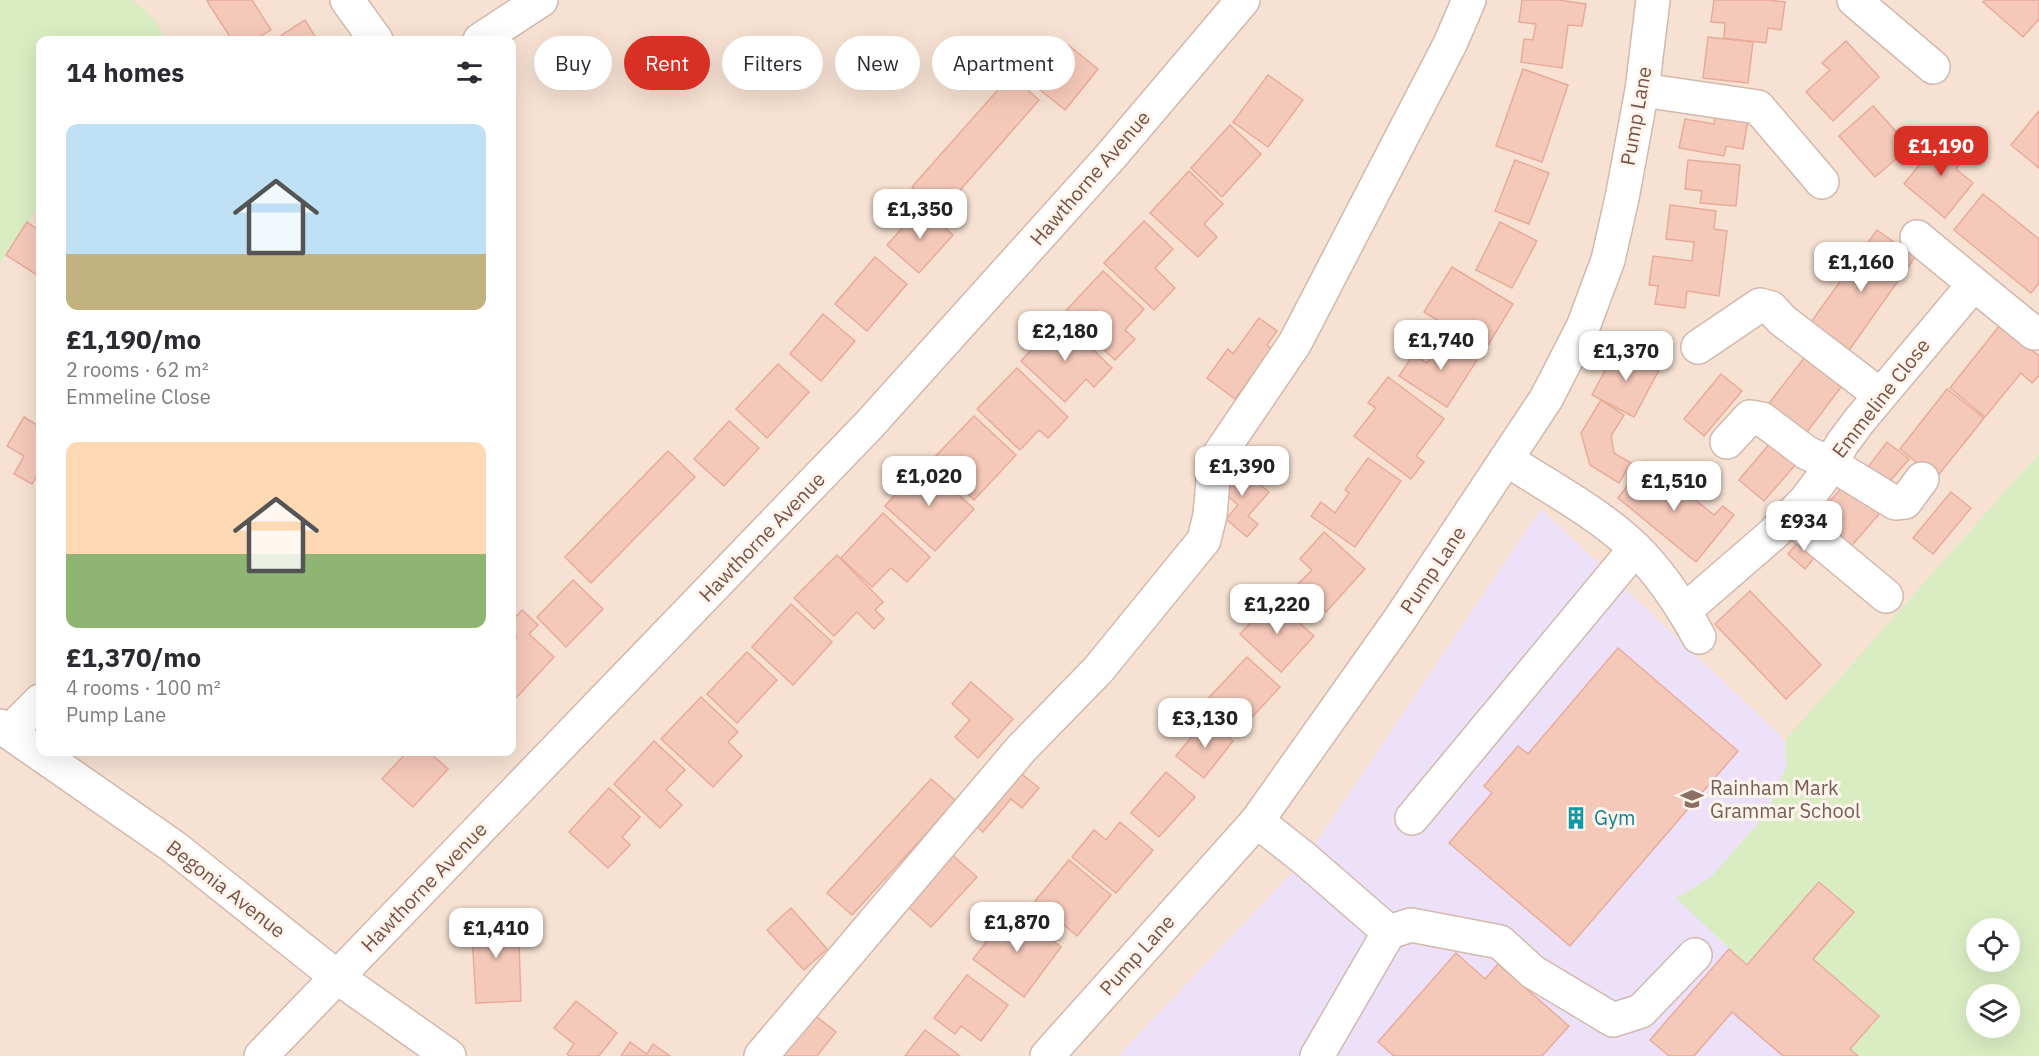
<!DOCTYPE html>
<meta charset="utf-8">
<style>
:root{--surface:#fff;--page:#f7f7f7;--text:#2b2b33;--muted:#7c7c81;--accent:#d93025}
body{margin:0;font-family:"IBM Plex Sans",sans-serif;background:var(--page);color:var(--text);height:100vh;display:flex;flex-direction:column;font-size:22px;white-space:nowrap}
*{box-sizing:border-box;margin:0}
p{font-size:20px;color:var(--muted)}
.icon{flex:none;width:33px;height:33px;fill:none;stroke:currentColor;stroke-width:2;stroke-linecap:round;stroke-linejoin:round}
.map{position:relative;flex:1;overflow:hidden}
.side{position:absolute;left:36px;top:36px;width:480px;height:720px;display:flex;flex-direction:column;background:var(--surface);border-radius:12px;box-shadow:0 6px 24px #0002}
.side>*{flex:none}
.banner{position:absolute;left:534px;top:36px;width:570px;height:54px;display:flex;gap:12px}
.fabs{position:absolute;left:1966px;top:918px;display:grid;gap:12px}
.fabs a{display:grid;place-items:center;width:54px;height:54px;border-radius:50%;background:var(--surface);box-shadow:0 6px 24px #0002;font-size:30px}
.price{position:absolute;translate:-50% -51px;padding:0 14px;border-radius:12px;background:#fff;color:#222;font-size:20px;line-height:39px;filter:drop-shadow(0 2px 3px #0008)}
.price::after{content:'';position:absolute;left:50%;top:36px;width:18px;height:14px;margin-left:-9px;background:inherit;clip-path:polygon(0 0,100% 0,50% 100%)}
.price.active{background:var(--accent);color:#fff}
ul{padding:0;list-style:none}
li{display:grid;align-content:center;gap:12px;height:318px;padding:0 30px}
li span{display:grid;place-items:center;height:186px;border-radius:12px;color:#555}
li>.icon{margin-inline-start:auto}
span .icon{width:108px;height:108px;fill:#fffc;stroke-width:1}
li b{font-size:26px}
h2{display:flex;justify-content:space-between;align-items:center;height:72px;padding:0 30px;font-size:26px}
.pill{padding:0 21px;border-radius:27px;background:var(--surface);box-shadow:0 6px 24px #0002;font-size:21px;line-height:54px}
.pill.active{background:var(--accent);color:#fff}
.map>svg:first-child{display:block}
.residential{fill:#f6e1d2;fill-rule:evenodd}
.education{fill:#ede1fa;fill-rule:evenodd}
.green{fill:#daedc2;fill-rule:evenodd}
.building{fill:#f5c9ba;stroke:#e9ab99;stroke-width:1.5}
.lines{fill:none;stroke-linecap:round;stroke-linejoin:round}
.minor-casing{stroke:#d3b8ac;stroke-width:36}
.minor{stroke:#fff;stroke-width:33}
.labels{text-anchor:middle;stroke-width:6;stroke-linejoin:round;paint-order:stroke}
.street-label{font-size:20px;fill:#795247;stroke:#fff5ec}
.education-label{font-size:20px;fill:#785e54;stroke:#fff5ec;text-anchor:start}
.culture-label{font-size:20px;fill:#0d838f;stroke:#fff5ec;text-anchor:start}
</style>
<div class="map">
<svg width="2039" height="1056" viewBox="0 0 2039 1056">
<rect width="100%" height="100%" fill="#fef0e5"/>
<!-- residential -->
<path class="residential" d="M0,0H2039V1056H0ZM40,40H512V752H40ZM1977,928H2010V962H1977ZM1977,994H2010V1028H1977Z"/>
<!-- education -->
<path class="education" d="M2039,453V1056H1118L1305,859L1541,509L1785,740ZM1977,928H2010V962H1977ZM1977,994H2010V1028H1977Z"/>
<!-- green -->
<g class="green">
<path d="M0,0H133L154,19L166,40H40V204L0,264Z"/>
<path d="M2039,453V1056H1858L1850,1049L1879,1015L1813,959L1853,911L1819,882L1747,965L1676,898L1711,877L1767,813L1786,767L1785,740ZM1977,928H2010V962H1977ZM1977,994H2010V1028H1977Z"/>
</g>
<!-- building -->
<g class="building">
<path d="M209,0H252L271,30L254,40H232L207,1Z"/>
<path d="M1522,0H1559L1586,4L1582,26L1568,25L1562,68L1521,62L1524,39L1533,40L1536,24L1519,22Z"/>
<path d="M1714,0H1768L1785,2L1781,30L1768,28L1766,43L1724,38L1725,23L1711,22Z"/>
<path d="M1985,0H2039V19L2023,37L1983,2Z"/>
<path d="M305,20L317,40H274Z"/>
<path d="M1708,37L1753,42L1748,83L1703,78Z"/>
<path d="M1846,41L1879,77L1833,121L1806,92L1830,70L1822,63Z"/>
<path d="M1067,44L1098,69L1065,110L1034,85Z"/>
<path d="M1523,69L1568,85L1542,162L1496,146Z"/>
<path d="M1011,75L1039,100L941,212L912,187Z"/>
<path d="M1268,75L1303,100L1268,147L1233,122Z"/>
<path d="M1873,106L1910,147L1875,177L1839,136Z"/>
<path d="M2039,111V168L2011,145Z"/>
<path d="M1716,115L1748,121L1743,149L1726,146L1724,156L1679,148L1685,119L1714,124Z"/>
<path d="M1230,125L1261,154L1222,197L1191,168Z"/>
<path d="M1945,133L1969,152L1956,169L1973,183L1945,218L1904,184Z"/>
<path d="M1515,160L1549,173L1529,224L1495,211Z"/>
<path d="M1688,160L1740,165L1736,206L1700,203L1702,191L1685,189Z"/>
<path d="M1189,171L1223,204L1204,224L1217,237L1198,257L1150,213Z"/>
<path d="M1983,194L2039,239V283L2031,293L1954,230Z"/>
<path d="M1670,205L1716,211L1714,229L1727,231L1719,296L1687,291L1685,308L1655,304L1658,286L1649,285L1653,256L1692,261L1694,242L1666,239Z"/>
<path d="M921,207L953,235L919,273L887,245Z"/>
<path d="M1144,221L1173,249L1155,268L1175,288L1154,310L1104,263Z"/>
<path d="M27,222L40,231V277L6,255Z"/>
<path d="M1500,222L1537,241L1512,288L1476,270Z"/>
<path d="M1877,230L1915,257L1845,356L1806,329Z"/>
<path d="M875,257L907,284L867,331L835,304Z"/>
<path d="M1452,267L1513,304L1485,350L1424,312Z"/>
<path d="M1103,271L1144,309L1125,330L1135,339L1115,360L1064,313Z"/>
<path d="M823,314L855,341L821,381L790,354Z"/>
<path d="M1259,318L1277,331L1267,345L1272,349L1235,399L1207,378L1228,349L1233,354Z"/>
<path d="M1061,319L1112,368L1094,387L1086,379L1065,402L1021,361Z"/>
<path d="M2000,325L2039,356V375L2032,383L2021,373L1985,417L1950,388Z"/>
<path d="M1445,335L1479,357L1447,407L1399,376L1413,355L1427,363Z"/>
<path d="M1618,346L1660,368L1634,417L1592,395Z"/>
<path d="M1811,349L1848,378L1801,440L1763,411Z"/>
<path d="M778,364L809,392L767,438L736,409Z"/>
<path d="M1017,368L1068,417L1048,438L1039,430L1020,450L977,409Z"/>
<path d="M1721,374L1742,391L1704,436L1684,419Z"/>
<path d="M1388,377L1444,419L1416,456L1424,462L1411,479L1354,436L1376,408L1368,403Z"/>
<path d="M1947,389L1984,418L1936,478L1900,449Z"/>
<path d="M1601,400L1624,415L1611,436L1614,453L1631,463L1619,483L1590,465L1581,433Z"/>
<path d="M974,416L1016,455L974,500L932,460Z"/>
<path d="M24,417L40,427V470L32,484L14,474L24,456L7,446Z"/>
<path d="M729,421L759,448L724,486L694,459Z"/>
<path d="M1776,436L1802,457L1764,501L1739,480Z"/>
<path d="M1887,442L1909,459L1885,487L1865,471Z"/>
<path d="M668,451L695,477L591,583L565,557Z"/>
<path d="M1368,458L1401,481L1355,547L1311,516L1321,502L1335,513L1349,493L1345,490Z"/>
<path d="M1647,461L1714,515L1723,506L1734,515L1696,562L1618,498Z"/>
<path d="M1233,462L1269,492L1248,516L1258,524L1247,537L1226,519L1238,505L1214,484Z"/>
<path d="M924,463L974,509L935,551L885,506Z"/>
<path d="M1846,483L1880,513L1847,551L1812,521Z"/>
<path d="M1951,492L1971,508L1933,554L1913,538Z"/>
<path d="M883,513L930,557L907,582L891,568L872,587L841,558Z"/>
<path d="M1324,532L1365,569L1326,612L1297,585L1312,570L1300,559Z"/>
<path d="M1803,536L1820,551L1805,569L1788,554Z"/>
<path d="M837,555L883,602L875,610L884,619L874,629L857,612L834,636L794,598Z"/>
<path d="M573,580L603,609L566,647L537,617Z"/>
<path d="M1750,591L1821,665L1786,699L1715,624Z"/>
<path d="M1273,599L1314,636L1281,672L1240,634Z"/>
<path d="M791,604L832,642L793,685L752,647Z"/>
<path d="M522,610L538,625L529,634L554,657L514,700L512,697V643L517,637L512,632V621Z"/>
<path d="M1618,648L1738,751L1570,946L1449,843L1492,793L1484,786L1518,746L1528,754Z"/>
<path d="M747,652L777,680L737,723L707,694Z"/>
<path d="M1247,657L1280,687L1236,734L1203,704Z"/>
<path d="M971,682L1013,719L978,758L955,737L970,720L952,704Z"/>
<path d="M701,697L738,732L728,742L742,756L713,787L661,739Z"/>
<path d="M1206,719L1233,741L1204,778L1176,756Z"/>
<path d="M654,741L685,770L666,790L682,805L660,828L614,784Z"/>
<path d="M407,752H429L448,769L413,807L382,779Z"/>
<path d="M1013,767L1039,788L1022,808L1011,799L983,832L968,819Z"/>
<path d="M1166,772L1195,797L1159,837L1131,813Z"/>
<path d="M931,779L956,801L852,915L827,893Z"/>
<path d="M609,788L640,817L622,837L630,845L608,868L569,832Z"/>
<path d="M1120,822L1153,850L1116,893L1072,857L1094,830L1106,840Z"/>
<path d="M950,853L977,877L931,927L904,903Z"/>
<path d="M1069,860L1111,895L1077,936L1035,901Z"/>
<path d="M1819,882L1854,912L1813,959L1879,1016L1850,1049L1858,1056H1783L1732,1012L1694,1056H1669L1650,1040L1729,949L1747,965Z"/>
<path d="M791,908L827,949L804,970L767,930Z"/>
<path d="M1011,910L1061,947L1024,997L973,959Z"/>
<path d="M518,915L521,1001L476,1003L471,917Z"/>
<path d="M1456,953L1485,979L1498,964L1569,1026L1542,1056H1394L1378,1042Z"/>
<path d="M967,975L1008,1005L981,1041L961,1026L955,1034L934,1018Z"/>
<path d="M576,1001L617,1033L599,1056H570L567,1054L574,1044L554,1028Z"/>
<path d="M813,1014L836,1032L817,1056H783L781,1054Z"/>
<path d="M925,1030L960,1056H905Z"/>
<path d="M630,1042L647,1054L653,1044L670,1056H621Z"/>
</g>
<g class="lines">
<!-- minor casing -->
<g class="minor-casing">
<g id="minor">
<path d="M347,0L376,40"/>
<path d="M1854,0L1933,67"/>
<path d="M480,40L541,0"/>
<path d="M1642,90L1758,107L1822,182"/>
<path d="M1974,284L2034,333"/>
<path d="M1698,347L1760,305L1771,308L1782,320L1880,395"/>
<path d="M1727,442L1750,417L1762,419L1807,453L1830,463L1895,503L1905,502L1922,479"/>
<path d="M1506,459C1549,487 1597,512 1635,548C1661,574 1682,606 1699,637"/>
<path d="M1790,516L1886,596"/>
<path d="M1684,611L1773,534L1806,500L1821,480L1842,444L1859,421L1974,284L1917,237"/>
<path d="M0,726L174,847L337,977L449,1056"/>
<path d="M9,732L40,701"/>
<path d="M1412,818L1635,549"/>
<path d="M1257,821L1305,859L1389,932"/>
<path d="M261,1056L869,425L1111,156L1243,0"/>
<path d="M761,1056L1021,749L1098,670L1204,540L1210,515L1213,480L1219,455L1295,343L1450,44L1469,0"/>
<path d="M1047,1056L1257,821L1400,619L1546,399L1583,327L1608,260L1622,198L1642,90L1653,0"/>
<path d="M1317,1056L1389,932L1411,925L1500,942L1533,972L1613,1020L1641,1011L1695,955"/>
</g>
</g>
<!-- minor -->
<use href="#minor" class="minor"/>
</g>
<!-- icons -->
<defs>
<g id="school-bare" transform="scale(1.8)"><path d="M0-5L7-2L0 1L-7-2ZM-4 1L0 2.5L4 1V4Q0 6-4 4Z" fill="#8d6e63" stroke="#fff5ec" stroke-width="2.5" paint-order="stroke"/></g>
<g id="building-bare" transform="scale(1.8)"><path d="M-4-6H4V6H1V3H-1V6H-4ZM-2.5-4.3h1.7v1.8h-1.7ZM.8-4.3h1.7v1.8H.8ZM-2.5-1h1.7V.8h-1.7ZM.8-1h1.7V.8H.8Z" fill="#0f9aa8" stroke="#fff5ec" stroke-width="2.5" paint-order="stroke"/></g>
</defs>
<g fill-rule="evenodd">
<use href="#school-bare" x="1692" y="799"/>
<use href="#building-bare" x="1576" y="818"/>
</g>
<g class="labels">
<!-- street labels -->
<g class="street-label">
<text transform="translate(1636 116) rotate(-80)" y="7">Pump Lane</text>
<text transform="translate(1090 178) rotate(-49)" y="7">Hawthorne Avenue</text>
<text transform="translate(1881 398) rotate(-52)" y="7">Emmeline Close</text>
<text transform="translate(762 537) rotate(-46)" y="7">Hawthorne Avenue</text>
<text transform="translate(1433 570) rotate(-56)" y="7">Pump Lane</text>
<text transform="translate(424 887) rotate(-46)" y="7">Hawthorne Avenue</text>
<text transform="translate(226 889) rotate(38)" y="7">Begonia Avenue</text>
<text transform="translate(1137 955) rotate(-48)" y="7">Pump Lane</text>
</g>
<!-- education labels -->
<g class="education-label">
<text x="1710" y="795">Rainham Mark<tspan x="1710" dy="23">Grammar School</tspan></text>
</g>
<!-- culture labels -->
<g class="culture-label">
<text x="1594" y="825">Gym</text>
</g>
</g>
</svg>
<div class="fabs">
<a><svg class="icon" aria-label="locate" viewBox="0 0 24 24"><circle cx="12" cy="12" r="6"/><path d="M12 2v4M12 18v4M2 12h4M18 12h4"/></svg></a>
<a><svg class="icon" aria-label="layers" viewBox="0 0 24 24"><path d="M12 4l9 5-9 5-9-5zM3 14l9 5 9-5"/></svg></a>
</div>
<b class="price active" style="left:1941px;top:177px">£1,190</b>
<b class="price" style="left:920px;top:240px">£1,350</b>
<b class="price" style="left:1861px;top:293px">£1,160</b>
<b class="price" style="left:1065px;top:362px">£2,180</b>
<b class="price" style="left:1441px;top:371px">£1,740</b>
<b class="price" style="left:1626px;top:382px">£1,370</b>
<b class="price" style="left:1242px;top:497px">£1,390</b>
<b class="price" style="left:929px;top:507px">£1,020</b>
<b class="price" style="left:1674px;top:512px">£1,510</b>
<b class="price" style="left:1804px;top:552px">£934</b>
<b class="price" style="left:1277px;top:635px">£1,220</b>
<b class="price" style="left:1205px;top:749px">£3,130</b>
<b class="price" style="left:1017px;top:953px">£1,870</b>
<b class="price" style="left:496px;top:959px">£1,410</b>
<div class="banner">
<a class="pill">Buy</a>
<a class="pill active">Rent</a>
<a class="pill">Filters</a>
<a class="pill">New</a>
<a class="pill">Apartment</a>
</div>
<section class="side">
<h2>14 homes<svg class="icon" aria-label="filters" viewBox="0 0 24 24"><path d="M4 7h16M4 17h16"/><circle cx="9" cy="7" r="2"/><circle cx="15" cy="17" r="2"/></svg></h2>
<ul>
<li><span style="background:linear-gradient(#bfe0f5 70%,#c2b280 0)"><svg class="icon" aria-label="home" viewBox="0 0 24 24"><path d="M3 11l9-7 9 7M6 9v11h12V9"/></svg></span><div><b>£1,190/mo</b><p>2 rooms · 62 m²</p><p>Emmeline Close</p></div></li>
<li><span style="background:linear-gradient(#ffd9b3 60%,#8fb573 0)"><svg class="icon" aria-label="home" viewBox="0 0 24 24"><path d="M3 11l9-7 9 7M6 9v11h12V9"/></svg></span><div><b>£1,370/mo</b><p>4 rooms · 100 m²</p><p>Pump Lane</p></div></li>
</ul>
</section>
</div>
